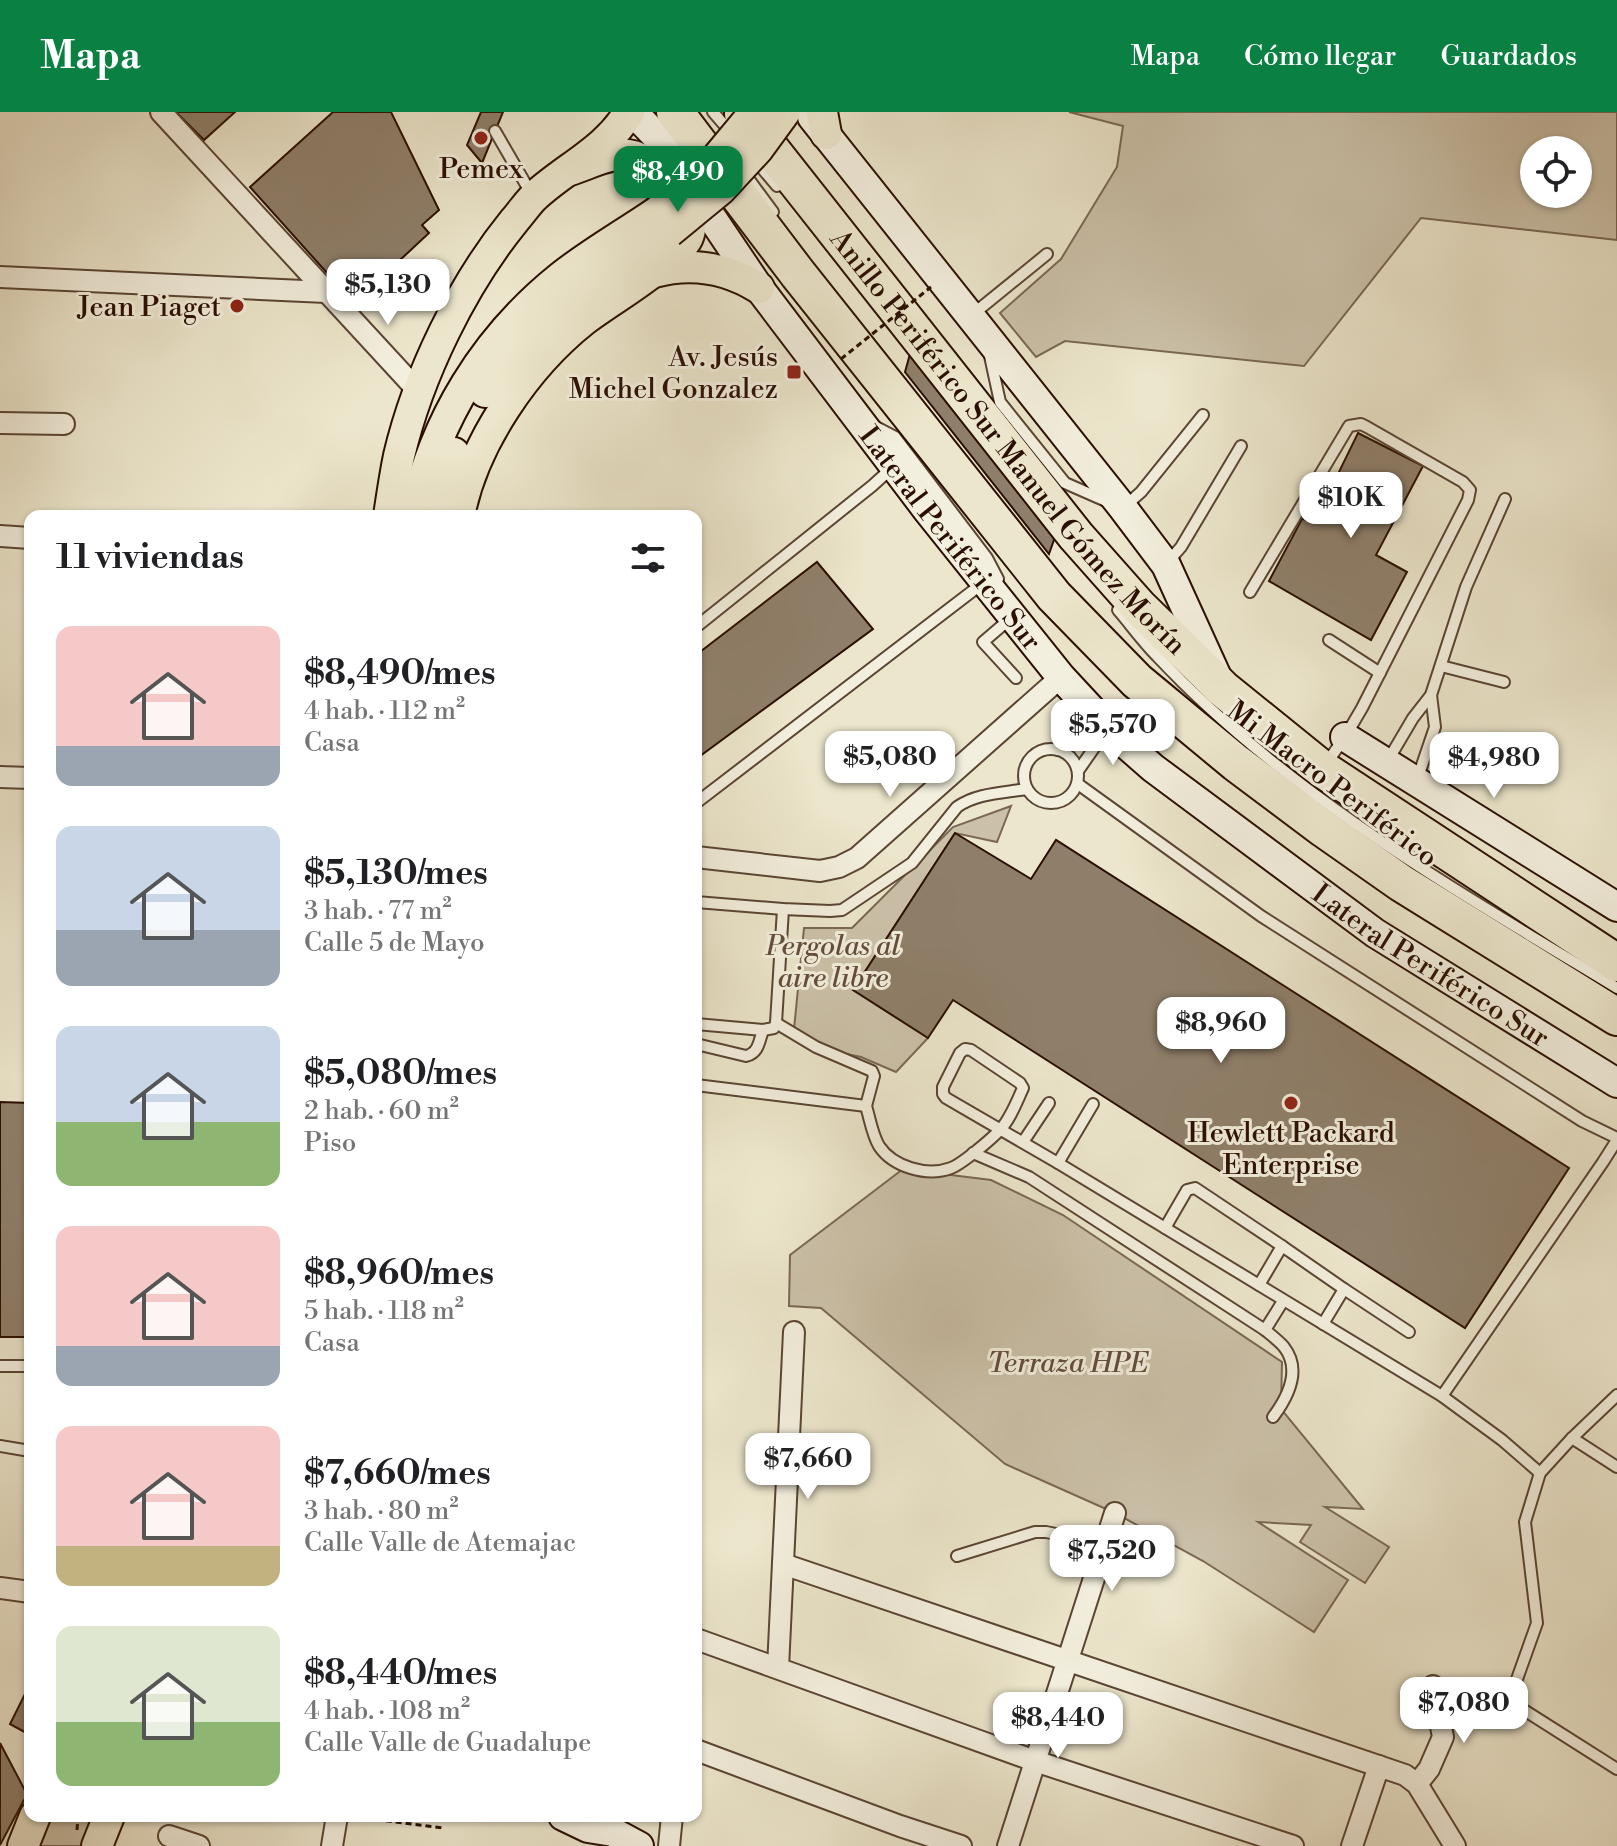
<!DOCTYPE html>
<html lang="es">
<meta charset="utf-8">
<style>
:root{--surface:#fff;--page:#f2f2f2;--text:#202124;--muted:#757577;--accent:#0b8043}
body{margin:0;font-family:"Libre Bodoni",serif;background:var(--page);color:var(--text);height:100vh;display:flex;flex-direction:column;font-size:30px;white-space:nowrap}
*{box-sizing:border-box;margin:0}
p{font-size:26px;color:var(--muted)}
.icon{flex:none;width:44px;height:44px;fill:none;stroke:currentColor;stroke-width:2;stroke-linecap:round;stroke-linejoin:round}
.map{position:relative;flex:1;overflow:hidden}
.side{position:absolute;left:24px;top:398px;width:678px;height:1312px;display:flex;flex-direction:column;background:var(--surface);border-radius:16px;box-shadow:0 2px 6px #0004}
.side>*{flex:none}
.controls{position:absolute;left:1520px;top:24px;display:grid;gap:16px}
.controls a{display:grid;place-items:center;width:72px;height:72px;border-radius:50%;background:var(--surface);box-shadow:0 2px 6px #0004;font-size:40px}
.price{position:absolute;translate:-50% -68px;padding:0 18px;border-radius:16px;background:#fff;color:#222;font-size:26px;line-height:52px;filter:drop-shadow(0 2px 4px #0008)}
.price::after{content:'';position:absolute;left:50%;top:48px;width:24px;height:18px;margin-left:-12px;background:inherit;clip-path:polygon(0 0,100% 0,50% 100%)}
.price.selected{background:var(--accent);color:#fff}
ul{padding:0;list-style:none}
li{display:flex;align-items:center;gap:24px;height:200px;padding:0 32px}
li span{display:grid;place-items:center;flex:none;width:224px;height:160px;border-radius:16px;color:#555}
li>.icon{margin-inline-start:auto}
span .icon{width:96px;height:96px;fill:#fffc;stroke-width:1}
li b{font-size:34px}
h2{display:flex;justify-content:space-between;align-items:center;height:96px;padding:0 32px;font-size:34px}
header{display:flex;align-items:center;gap:48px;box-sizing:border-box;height:112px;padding:0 40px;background:var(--accent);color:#fff}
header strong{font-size:38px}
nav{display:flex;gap:44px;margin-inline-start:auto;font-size:28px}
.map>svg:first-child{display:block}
.green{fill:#cbc1a9;stroke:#7a6854;stroke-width:2;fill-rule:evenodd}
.building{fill:#8f7f6a;stroke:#2a0f00;stroke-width:2}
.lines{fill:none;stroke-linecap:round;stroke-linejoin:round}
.lane-casing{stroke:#5a4533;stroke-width:14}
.street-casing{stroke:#5a4533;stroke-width:24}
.secondary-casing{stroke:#2a0f00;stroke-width:32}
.primary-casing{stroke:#2a0f00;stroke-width:34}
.highway-casing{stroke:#2a0f00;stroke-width:40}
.path{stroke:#2a0f00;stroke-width:3;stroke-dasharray:6 4;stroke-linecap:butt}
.lane{stroke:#f3efde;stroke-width:10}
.street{stroke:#f3efde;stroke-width:20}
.secondary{stroke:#f3efde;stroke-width:28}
.primary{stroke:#ece6cc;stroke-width:30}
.highway{stroke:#ece6cc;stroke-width:36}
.primary-bridge-casing{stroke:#2a0f00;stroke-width:34;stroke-linecap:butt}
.path-bridge{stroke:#2a0f00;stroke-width:3;stroke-dasharray:6 4;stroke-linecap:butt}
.primary-bridge{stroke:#ece6cc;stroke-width:30}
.poi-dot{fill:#8f2418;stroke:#f3efde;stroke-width:3}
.labels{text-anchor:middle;stroke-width:6;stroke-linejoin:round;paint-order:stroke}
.poi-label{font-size:28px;fill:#2a0f00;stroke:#f3efde}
.street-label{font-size:28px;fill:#2a0f00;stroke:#f3efde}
.park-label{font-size:28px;font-style:italic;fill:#624d3b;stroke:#f3efde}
</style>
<header>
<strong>Mapa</strong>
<nav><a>Mapa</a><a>Cómo llegar</a><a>Guardados</a></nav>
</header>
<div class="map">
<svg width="1617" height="1734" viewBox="0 0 1617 1734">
<rect width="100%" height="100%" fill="#ece6cc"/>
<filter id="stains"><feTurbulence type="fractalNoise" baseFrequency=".0025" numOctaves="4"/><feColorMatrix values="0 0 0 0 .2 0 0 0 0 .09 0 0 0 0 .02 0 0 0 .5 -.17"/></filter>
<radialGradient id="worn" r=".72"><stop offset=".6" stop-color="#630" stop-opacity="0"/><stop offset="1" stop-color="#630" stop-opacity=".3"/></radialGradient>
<!-- green -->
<g class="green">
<path d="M1069,0H1617V128L1421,106L1304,254L1065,229L1036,245L1000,201L1061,147L1117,55L1123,14ZM1578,38V82H1534V38Z"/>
<path d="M1011,694L997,730L955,721L853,878L928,926L896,960L861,945L832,939L794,917L804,816H852L953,715Z"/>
<path d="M903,1057L991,1068L1063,1103L1282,1250L1281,1297L1363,1397L1325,1395L1389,1435L1365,1471L1300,1430L1311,1413L1258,1410L1348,1468L1314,1520L1203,1449L1115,1401L1005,1352L821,1196L789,1194L790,1143Z"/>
<path d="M52,1704H98L86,1734H40Z"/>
</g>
<!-- building -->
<g class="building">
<path d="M176,0H235L204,28Z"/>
<path d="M333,0H391L439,98L422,113L429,121L354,191L250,75Z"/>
<path d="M481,0H503L482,51L467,33Z"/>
<path d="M910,242L1055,425L1049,442L905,260Z"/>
<path d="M1358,321L1423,354L1376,443L1407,460L1371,528L1269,469L1302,407L1315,409Z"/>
<path d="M817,450L873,517L696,647V543Z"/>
<path d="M955,721L1031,767L1056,728L1569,1056L1465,1216L953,888L928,926L853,878Z"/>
<path d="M0,990L30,991V1225H0Z"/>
<path d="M26,1580L30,1582V1623L10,1612Z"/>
<path d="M0,1631L29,1686L24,1688L0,1733Z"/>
</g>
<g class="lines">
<!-- lane casing -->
<g class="lane-casing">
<g id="lane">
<path d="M713,0L733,23"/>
<path d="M495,19L532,83"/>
<path d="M754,47L777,74"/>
<path d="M742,58L773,100"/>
<path d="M972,203L1047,142"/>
<path d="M990,244L1000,290L1065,371L1106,389"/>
<path d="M874,314L895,325L987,446L998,467"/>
<path d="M1124,395L1141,380L1203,303"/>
<path d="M1167,451L1181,435L1241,334"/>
<path d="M1250,480L1349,314L1361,312L1367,315L1463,370L1470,378L1468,388L1362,596L1345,625L1326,652"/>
<path d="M1118,498C1131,513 1143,530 1157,544C1286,682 1457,779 1617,876"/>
<path d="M1011,506L983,530L1016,566"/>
<path d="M696,515L872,374L893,355"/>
<path d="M1329,528L1380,561"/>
<path d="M1441,554L1504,570"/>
<circle cx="1051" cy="664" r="27"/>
<path d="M1058,638L1088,597"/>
<path d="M1387,650L1413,606L1431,583L1466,475L1505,387"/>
<path d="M1078,659L1094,636L1110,621"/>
<path d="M1417,668L1435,615L1431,583"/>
<path d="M1078,672L1261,804L1582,1009L1617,1026"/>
<path d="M696,691L983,471"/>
<path d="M696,790L783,797L830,799L842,798L912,751L957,695C977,681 1003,681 1026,677"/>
<path d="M696,912L763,918L774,916L776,911L783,797"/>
<path d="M696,932L746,944C759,941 759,929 763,918"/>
<path d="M696,973L866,994L874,964L872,959L816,935L776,911"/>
<path d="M866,994C870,1007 872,1022 879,1034C893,1055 927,1065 951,1056C962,1052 990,1028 999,1019C1010,1008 1017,989 1023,976L1020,971L971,938L965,937L960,941L943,975V982L946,986L1058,1051L1442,1284L1502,1328L1540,1361"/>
<path d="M1023,1030L1049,991"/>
<path d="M973,1041L1029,1065L1265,1218C1271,1223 1279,1229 1284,1235C1302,1258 1288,1285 1273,1305"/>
<path d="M1058,1051L1093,992"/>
<path d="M1165,1116L1187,1078L1195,1076L1282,1134L1259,1173"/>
<path d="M1282,1134L1344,1177L1323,1212"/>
<path d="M1344,1177L1409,1220"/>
<path d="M1265,1218L1283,1189"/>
<path d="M0,1254H30"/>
<path d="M1617,1283L1572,1326L1540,1361L1525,1410L1537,1511L1511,1584L1512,1588L1516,1593L1617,1657"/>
<path d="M1442,1284L1603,1050L1617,1028"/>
<path d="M1572,1326L1617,1355"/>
<path d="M0,1334L30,1339"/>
<path d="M957,1444L1035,1420H1046L1105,1432"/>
</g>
</g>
<!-- street casing -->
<g class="street-casing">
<g id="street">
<path d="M161,0L419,280"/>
<path d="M0,165L326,180"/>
<path d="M0,311L64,312"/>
<path d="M0,424L30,426"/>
<path d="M0,665L30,666"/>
<path d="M696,745L820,759L839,755L857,746L1061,565"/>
<path d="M783,1452L1405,1663L1417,1672L1455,1734"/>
<path d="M0,1476L30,1480"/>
<path d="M696,1527L1035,1649L1293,1734"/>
<path d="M778,1556L794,1220"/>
<path d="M696,1638L900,1714L961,1734"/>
<path d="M1417,1672L1429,1657L1443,1625L1440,1609L1433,1595V1574"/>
<path d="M169,1724L199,1734"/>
<path d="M332,1734L337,1704"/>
<path d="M669,1734L672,1704"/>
<path d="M1008,1734L1115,1401"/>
<path d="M1352,1734L1379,1654"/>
</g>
</g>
<!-- secondary casing -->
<g class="secondary-casing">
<g id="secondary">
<path id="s1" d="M633,0L659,27L759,176L928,399L1061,565L1112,620L1153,656L1375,821L1617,971"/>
<path d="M812,5L1123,396L1166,453L1217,565"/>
<path d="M1345,625L1617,795"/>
<path d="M563,1704L588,1716L613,1720L639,1734"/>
</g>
</g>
<!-- primary casing -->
<g class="primary-casing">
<g id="primary">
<path d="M822,0L826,22"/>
<path d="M654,160C691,150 727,156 759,176"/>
<path d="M485,280C493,266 504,254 515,241C559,191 613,156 669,120"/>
<path d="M389,404C392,384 395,363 399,344C418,263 462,173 514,109C521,101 527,92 534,85C565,56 607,38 629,0"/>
<path d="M414,404C434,309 485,226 561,165C591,141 625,122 657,100"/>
<path d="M436,404L448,354L454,341"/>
<path d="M459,404C473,331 526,254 584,208C612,187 642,171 667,148C673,142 680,137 685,130C689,125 692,115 689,107C687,102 655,58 650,54C644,48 636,44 628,43C610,40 587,53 570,58"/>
<path d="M23,1734L35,1704"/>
<path d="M97,1734L109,1704"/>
</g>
</g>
<!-- highway casing -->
<g class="highway-casing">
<g id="highway">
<path d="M675,0L798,162L1054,484L1137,569L1236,651L1324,717L1401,771L1617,905"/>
<path id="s2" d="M743,2L1076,424L1139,495L1223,577L1322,657L1617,851"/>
</g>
</g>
<!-- path -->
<g class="path">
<path d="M356,1705L443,1716"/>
<path d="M77,1718L78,1704"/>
</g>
<!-- lane -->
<use href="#lane" class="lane"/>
<!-- street -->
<use href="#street" class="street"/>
<!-- secondary -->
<use href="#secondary" class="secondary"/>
<!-- primary -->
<use href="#primary" class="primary"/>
<!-- highway -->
<use href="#highway" class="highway"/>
<!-- primary-bridge casing -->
<g class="primary-bridge-casing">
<g id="primary-bridge">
<path d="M657,100L710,54L755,0"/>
<path d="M669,120L720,78L758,37L785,0"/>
</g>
</g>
<!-- path-bridge -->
<path class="path-bridge" d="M841,247L931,175"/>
<!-- primary-bridge -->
<use href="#primary-bridge" class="primary-bridge"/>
</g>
<!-- markers -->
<g class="poi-dot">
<circle cx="481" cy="26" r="8"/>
<circle cx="237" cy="194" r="8"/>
<rect x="786" y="252" width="16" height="16" rx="4"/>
<circle cx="1291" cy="991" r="8"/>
</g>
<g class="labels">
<!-- poi labels -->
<g class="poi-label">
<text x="481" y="66">Pemex</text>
<text x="221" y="204" text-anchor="end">Jean Piaget</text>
<text x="778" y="254" text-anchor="end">Av. Jesús<tspan x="778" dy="32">Michel Gonzalez</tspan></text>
<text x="1291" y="1030">Hewlett Packard<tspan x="1291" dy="32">Enterprise</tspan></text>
</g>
<!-- street labels -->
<g class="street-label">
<text dy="10" stroke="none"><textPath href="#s2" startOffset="422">Anillo Periférico Sur Manuel Gómez Morín</textPath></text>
<text dy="10" stroke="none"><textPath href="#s1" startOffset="532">Lateral Periférico Sur</textPath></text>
<text transform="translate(1333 671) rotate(37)" y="10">Mi Macro Periférico</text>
<text dy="10" stroke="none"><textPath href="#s1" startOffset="1180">Lateral Periférico Sur</textPath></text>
</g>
<!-- park labels -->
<g class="park-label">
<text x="833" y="843">Pergolas al<tspan x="833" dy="32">aire libre</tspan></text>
<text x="1068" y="1260">Terraza HPE</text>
</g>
</g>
<rect width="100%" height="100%" filter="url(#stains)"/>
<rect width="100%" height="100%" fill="url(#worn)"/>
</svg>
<div class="controls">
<a><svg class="icon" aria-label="locate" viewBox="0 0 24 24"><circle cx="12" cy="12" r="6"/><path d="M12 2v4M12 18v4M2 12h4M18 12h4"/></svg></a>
</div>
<b class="price selected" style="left:678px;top:102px">$8,490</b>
<b class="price" style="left:388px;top:215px">$5,130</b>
<b class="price" style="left:1351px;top:428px">$10K</b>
<b class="price" style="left:1113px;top:655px">$5,570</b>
<b class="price" style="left:890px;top:687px">$5,080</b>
<b class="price" style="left:1494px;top:688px">$4,980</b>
<b class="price" style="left:1221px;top:953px">$8,960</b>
<b class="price" style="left:808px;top:1389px">$7,660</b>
<b class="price" style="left:1112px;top:1481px">$7,520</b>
<b class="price" style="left:1464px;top:1633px">$7,080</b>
<b class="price" style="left:1058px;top:1648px">$8,440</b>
<section class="side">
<h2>11 viviendas<svg class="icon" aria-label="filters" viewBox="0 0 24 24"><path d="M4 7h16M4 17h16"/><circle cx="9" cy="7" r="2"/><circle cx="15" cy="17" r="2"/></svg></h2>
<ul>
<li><span style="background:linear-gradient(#f6c9c9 75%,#9aa5b1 0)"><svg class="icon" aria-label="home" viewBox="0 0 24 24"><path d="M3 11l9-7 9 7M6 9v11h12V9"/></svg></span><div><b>$8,490/mes</b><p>4 hab. · 112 m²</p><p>Casa</p></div></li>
<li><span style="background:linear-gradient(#c9d6e8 65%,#9aa5b1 0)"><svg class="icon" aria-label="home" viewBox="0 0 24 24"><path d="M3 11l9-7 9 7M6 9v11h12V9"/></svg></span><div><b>$5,130/mes</b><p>3 hab. · 77 m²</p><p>Calle 5 de Mayo</p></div></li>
<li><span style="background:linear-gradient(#c9d6e8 60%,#8fb573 0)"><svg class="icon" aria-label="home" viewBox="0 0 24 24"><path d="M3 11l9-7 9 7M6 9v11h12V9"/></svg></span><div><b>$5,080/mes</b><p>2 hab. · 60 m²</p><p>Piso</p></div></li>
<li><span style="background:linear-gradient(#f6c9c9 75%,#9aa5b1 0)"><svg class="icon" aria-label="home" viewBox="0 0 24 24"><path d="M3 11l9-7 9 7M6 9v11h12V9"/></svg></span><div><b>$8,960/mes</b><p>5 hab. · 118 m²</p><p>Casa</p></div></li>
<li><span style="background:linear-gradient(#f6c9c9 75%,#c2b280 0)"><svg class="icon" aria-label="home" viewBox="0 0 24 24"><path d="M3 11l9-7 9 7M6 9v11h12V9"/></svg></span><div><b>$7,660/mes</b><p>3 hab. · 80 m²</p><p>Calle Valle de Atemajac</p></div></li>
<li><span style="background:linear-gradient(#dfe7d0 60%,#8fb573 0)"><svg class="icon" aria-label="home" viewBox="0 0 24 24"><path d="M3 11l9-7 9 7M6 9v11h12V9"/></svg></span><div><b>$8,440/mes</b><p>4 hab. · 108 m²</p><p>Calle Valle de Guadalupe</p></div></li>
</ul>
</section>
</div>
